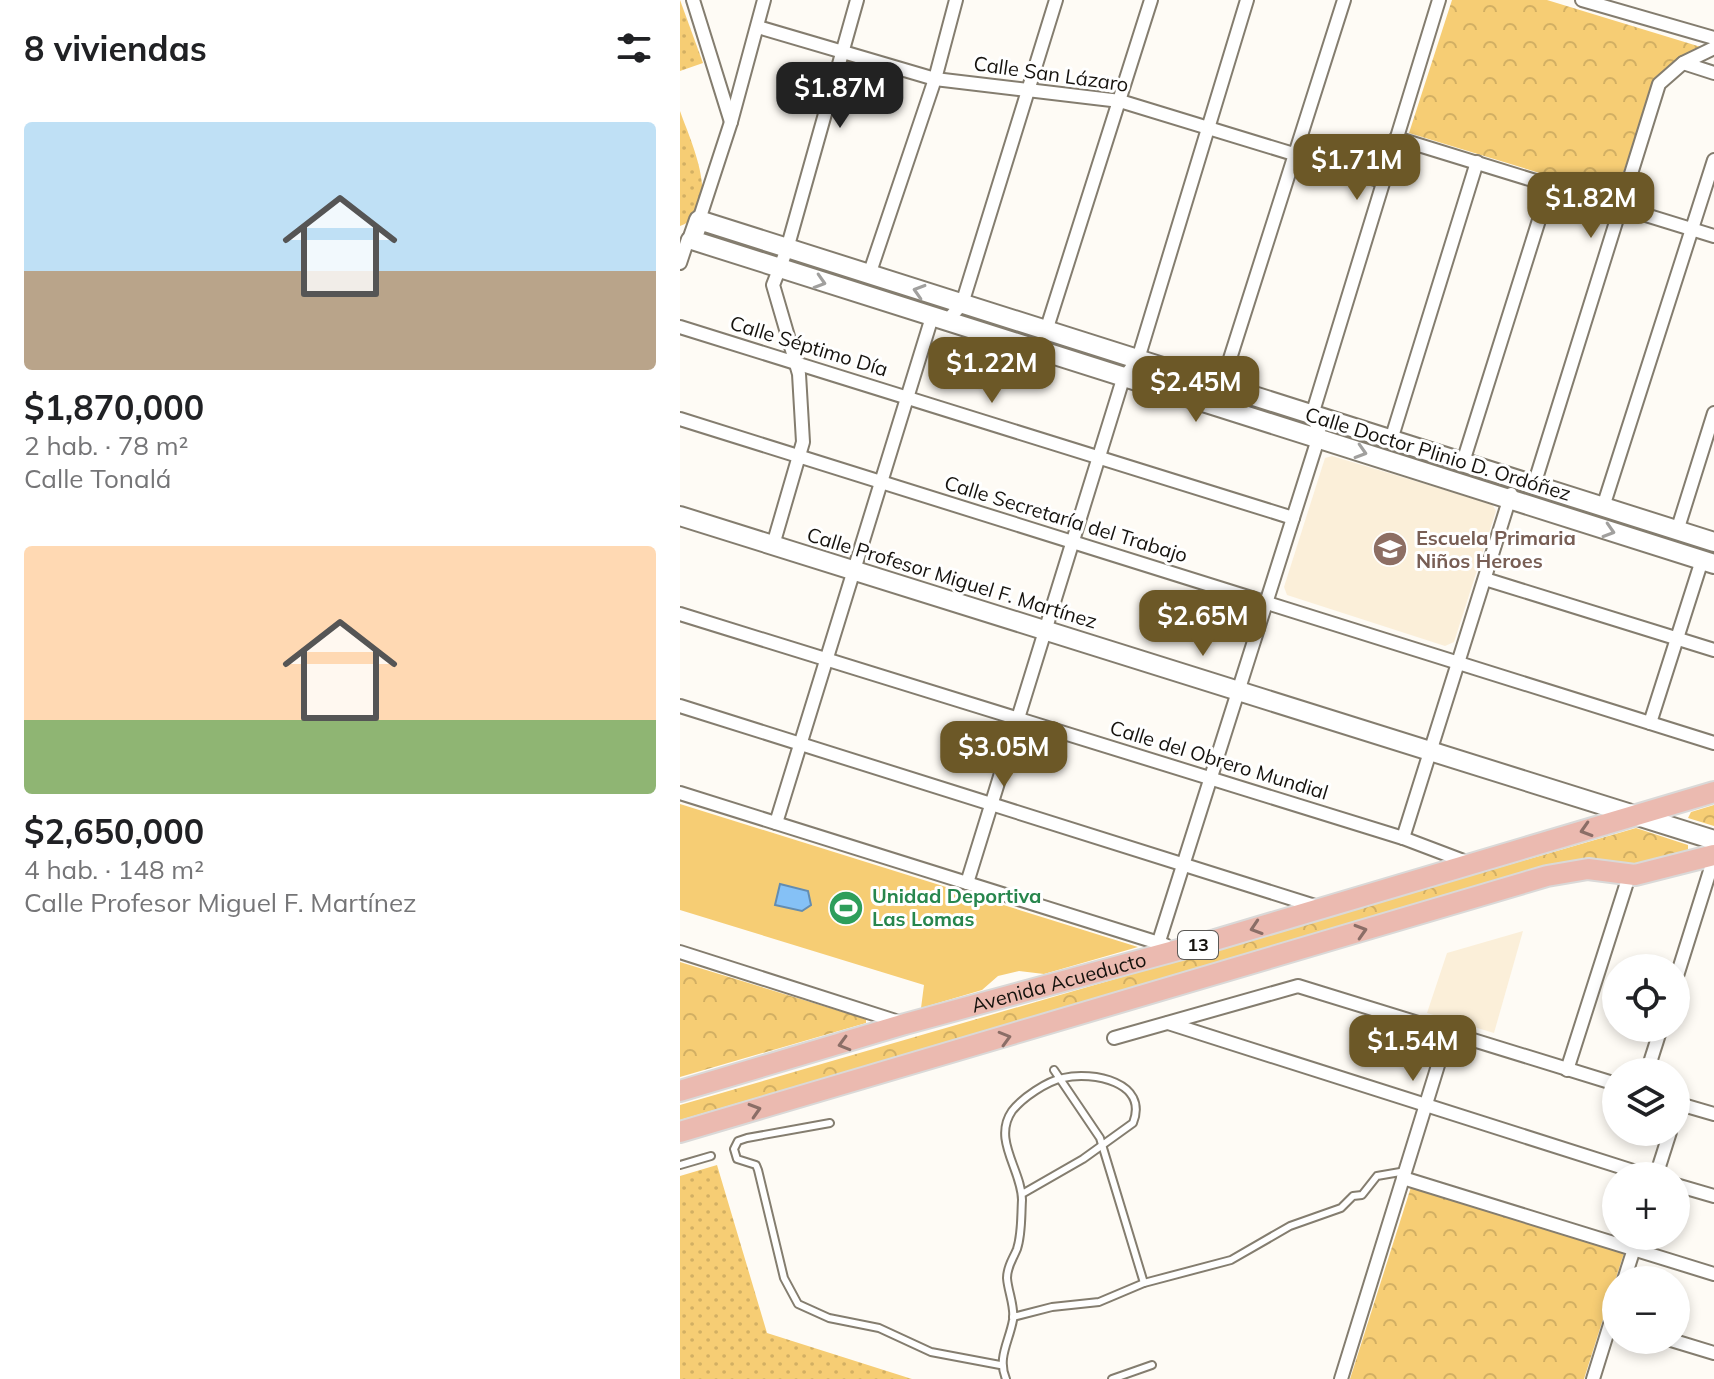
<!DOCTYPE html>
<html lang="es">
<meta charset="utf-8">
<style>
:root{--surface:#fff;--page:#f2f2f2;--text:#202124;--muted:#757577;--accent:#6c5827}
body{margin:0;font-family:Mulish,sans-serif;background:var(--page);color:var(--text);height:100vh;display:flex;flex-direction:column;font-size:30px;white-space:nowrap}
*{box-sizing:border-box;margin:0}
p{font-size:26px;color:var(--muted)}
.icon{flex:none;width:44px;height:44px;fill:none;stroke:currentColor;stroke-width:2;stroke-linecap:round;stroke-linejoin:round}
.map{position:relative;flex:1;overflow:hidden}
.side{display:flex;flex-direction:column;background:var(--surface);width:680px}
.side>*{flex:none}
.buttons{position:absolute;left:922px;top:954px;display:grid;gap:16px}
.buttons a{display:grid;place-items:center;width:88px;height:88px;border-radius:50%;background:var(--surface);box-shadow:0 4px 12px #0003;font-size:40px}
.price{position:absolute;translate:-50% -68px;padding:0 18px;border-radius:16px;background:var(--accent);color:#fff;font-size:26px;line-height:52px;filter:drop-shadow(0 2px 4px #0008)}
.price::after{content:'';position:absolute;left:50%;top:48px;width:24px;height:18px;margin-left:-12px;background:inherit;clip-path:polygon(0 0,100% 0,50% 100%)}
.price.selected{background:#222;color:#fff}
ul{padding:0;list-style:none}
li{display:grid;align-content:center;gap:16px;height:424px;padding:0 24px}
li span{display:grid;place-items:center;height:248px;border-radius:8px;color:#555}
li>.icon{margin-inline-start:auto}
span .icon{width:144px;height:144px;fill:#fffc;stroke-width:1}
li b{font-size:34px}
h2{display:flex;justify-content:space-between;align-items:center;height:96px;padding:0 24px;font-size:34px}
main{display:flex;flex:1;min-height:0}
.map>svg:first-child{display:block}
.built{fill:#fbefd9}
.grass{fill:url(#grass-dots)}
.park{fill:url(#park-crowns)}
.pitch{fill:#f6cd74}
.water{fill:#85c1f6;stroke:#638cb0;stroke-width:2}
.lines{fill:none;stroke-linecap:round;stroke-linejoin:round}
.lane-casing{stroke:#847d6f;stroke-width:10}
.street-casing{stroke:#847d6f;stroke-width:16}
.secondary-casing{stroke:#847d6f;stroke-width:22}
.primary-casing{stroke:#dad9d8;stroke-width:24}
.lane{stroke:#fff;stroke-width:6}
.street{stroke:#fff;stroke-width:12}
.secondary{stroke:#fff;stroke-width:18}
.primary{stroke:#ebbab0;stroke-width:20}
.oneway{stroke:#a1a09e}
.oneway2{stroke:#8b6e67}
.labels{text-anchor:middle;stroke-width:6;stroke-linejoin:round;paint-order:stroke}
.shield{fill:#fff;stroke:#5b5956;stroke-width:2}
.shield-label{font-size:18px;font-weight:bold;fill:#15120d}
.street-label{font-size:20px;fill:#15120d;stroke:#fff}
.education-label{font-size:20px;font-weight:bold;fill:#785e54;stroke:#fff;text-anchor:start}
.leisure-label{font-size:20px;font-weight:bold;fill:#27864d;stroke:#fff;text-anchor:start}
</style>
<main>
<section class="side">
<h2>8 viviendas<svg class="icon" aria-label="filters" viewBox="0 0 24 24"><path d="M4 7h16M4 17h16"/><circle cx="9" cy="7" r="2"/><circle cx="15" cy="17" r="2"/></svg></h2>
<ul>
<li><span style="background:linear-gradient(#bfe0f5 60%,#b9a48a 0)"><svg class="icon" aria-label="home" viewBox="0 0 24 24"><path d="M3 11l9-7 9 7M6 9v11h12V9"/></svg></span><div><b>$1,870,000</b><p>2 hab. · 78 m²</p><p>Calle Tonalá</p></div></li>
<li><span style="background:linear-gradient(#ffd9b3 70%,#8fb573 0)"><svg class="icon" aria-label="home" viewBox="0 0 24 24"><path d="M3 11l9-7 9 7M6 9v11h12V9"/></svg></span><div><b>$2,650,000</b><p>4 hab. · 148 m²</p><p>Calle Profesor Miguel F. Martínez</p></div></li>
</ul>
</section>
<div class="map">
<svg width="1034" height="1379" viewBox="0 0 1034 1379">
<defs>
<pattern id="grass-dots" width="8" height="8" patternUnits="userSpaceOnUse" patternTransform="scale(2)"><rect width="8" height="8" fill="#f6cd74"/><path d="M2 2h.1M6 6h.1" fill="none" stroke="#d2af63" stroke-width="1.8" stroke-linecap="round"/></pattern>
<pattern id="park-crowns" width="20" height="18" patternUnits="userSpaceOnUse" patternTransform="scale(2)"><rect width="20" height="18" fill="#f6cd74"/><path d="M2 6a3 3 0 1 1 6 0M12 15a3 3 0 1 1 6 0" fill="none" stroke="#d2af63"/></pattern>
</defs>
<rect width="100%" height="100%" fill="#fefbf5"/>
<!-- built -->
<g class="built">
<path d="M652,456L812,504L816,511L774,642L765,646L607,595L604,587L645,458Z"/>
<path d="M843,931L814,1033L747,1013L767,953Z"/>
</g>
<!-- grass -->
<g class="grass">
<path d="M0,0L23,63L0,71Z"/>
<path d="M0,111C10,140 45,211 0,226Z"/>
<path d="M37,1165L87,1333L232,1379H0V1176Z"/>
</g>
<!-- park -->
<g class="park">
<path d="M772,0H867L1021,47L976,79L935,196L729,133Z"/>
<path d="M1034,805V826L1008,818L1011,812Z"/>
<path d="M956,828L1008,845V850L951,865L907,859L884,863L0,1120V1105Z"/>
<path d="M0,962L186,1019V1023L0,1077Z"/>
<path d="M731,1187L944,1253L904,1379H670Z"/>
</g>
<!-- pitch -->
<path class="pitch" d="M0,804L458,947L364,974L339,971L318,976L302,990L241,1008L244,985L0,910Z"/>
<!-- water -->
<path class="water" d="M100,884L128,891L131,905L122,911L95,905Z"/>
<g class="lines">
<!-- lane casing -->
<g class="lane-casing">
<g id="lane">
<path d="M374,1070L420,1138L464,1283"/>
<path d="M150,1123L67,1138L58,1141L54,1149L57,1159L76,1165L78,1170L104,1278L118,1304L149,1318L199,1328L251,1352L320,1365"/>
<path d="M0,1165L31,1156"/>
<path d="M333,1317L372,1307L419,1302L464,1283L551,1260L610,1226L661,1208L673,1196L682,1195L697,1176L726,1171"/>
<path d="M326,1379C317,1358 329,1342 333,1320C335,1306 328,1292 327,1278C327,1266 333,1259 337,1249C342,1234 341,1216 342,1200C342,1170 312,1140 332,1111C342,1098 367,1081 383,1078C413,1071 469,1082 453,1123L403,1159L342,1194"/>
<path d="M432,1379L472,1365"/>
</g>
</g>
<!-- street casing -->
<g class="street-casing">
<g id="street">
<path d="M13,0L51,122"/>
<path d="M902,0L1034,38"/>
<path d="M78,27L255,79L440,101L702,181"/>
<path d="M1003,63L1034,73"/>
<path d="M716,138L1034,236"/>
<path d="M19,220L51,122L84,0"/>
<path d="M0,263L8,239"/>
<path d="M189,275L255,79L276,0"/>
<path d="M266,322L282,304L376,0"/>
<path d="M0,327L613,518"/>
<path d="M366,331L471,0"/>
<path d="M541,387L664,0"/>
<path d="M0,419L1034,743"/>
<path d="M711,440L797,162"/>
<path d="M783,462L870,185"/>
<path d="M854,485L979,84L1003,63L1034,48"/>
<path d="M923,507L1034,160"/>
<path d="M997,531L1034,413"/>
<path d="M93,545L123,442L119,374L93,285L107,249L177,0"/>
<path d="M805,579L1034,650"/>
<path d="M0,614L723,838L789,863"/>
<path d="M0,706L638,907"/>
<path d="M970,723L1022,560"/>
<path d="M0,793L485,945"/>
<path d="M96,823L252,317"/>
<path d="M723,838L831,494"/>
<path d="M287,883L443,379L458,359L567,0"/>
<path d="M0,952L222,1023"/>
<path d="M474,957L638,439L639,430L632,415L759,0"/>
<path d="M996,979L1034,858"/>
<path d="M488,1023L969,1176"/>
<path d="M434,1038L618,986L936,1084"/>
<path d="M887,1070L949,876"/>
<path d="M967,1072L981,1028"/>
<path d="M996,1103L1034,1114"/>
<path d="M976,1176L990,1132"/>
<path d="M723,1178L1034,1274"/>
<path d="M996,1185L1034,1196"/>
<path d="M944,1280L958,1236"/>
<path d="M991,1340L1034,1353"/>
<path d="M661,1379L768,1033"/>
<path d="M913,1379L936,1305"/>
</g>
</g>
<!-- secondary casing -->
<g class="secondary-casing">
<g id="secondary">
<path d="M0,516L1034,840"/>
<path d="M1034,542L19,220L12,240L1034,564"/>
</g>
</g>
<!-- primary casing -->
<g class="primary-casing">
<g id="primary">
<path id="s1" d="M0,1091L225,1024L535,940L1034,792"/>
<path d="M0,1132L867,876L908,869L955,875L1034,855"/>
</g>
</g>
<!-- lane -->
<use href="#lane" class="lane"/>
<!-- street -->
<use href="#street" class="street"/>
<!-- secondary -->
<use href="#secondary" class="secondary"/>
<!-- primary -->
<use href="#primary" class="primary"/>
</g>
<!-- one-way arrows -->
<defs><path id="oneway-chevron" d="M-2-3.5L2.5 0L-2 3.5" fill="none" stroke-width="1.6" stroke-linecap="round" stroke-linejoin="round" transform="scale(2)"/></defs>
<g class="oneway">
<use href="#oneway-chevron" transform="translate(140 282) rotate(17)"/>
<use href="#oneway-chevron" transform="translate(239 291) rotate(-163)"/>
<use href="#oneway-chevron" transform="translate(681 452) rotate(17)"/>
<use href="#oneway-chevron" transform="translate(929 531) rotate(17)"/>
</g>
<g class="oneway2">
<use href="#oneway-chevron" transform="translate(906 830) rotate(163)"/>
<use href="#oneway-chevron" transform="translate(576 928) rotate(162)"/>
<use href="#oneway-chevron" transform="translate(681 931) rotate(-17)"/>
<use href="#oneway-chevron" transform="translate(325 1038) rotate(-16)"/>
<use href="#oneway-chevron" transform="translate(164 1044) rotate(164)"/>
<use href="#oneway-chevron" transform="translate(75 1110) rotate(-17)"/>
</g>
<!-- icons -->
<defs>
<g id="school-disc" transform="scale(1.8)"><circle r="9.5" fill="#8d6e63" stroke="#fff"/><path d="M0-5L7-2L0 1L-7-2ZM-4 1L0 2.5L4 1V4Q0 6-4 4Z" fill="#fff"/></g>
<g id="stadium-disc" transform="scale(1.8)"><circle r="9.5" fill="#2e9e5b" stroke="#fff"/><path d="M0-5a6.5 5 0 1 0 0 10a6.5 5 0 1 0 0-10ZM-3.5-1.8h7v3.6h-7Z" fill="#fff"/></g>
</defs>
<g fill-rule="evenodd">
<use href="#school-disc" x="710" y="549"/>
<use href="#stadium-disc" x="166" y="908"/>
</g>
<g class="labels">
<!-- shield labels -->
<rect class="shield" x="498" y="931" width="40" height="28" rx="6"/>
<g class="shield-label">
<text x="518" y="951">13</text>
</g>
<!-- street labels -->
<g class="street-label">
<text transform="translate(371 74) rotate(8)" y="7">Calle San Lázaro</text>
<text transform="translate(129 346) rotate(17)" y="7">Calle Séptimo Día</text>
<text transform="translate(758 454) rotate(17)" y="7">Calle Doctor Plinio D. Ordóñez</text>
<text transform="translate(386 519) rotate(17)" y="7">Calle Secretaría del Trabajo</text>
<text transform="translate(272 578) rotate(17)" y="7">Calle Profesor Miguel F. Martínez</text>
<text transform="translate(539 760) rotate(17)" y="7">Calle del Obrero Mundial</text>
<text dy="7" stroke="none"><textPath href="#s1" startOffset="394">Avenida Acueducto</textPath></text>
</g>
<!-- education labels -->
<g class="education-label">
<text x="736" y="545">Escuela Primaria<tspan x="736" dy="23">Niños Heroes</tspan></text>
</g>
<!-- leisure labels -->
<g class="leisure-label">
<text x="192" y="903">Unidad Deportiva<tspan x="192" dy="23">Las Lomas</tspan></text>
</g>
</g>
</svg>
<div class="buttons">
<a><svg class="icon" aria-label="locate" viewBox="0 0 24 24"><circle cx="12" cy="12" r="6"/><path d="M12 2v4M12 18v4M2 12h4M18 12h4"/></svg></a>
<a><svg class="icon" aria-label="layers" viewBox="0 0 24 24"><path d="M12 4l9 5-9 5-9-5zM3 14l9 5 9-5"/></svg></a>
<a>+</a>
<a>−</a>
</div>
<b class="price selected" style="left:160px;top:130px">$1.87M</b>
<b class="price" style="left:677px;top:202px">$1.71M</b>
<b class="price" style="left:911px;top:240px">$1.82M</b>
<b class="price" style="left:312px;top:405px">$1.22M</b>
<b class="price" style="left:516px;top:424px">$2.45M</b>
<b class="price" style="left:523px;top:658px">$2.65M</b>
<b class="price" style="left:324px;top:789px">$3.05M</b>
<b class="price" style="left:733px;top:1083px">$1.54M</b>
</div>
</main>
